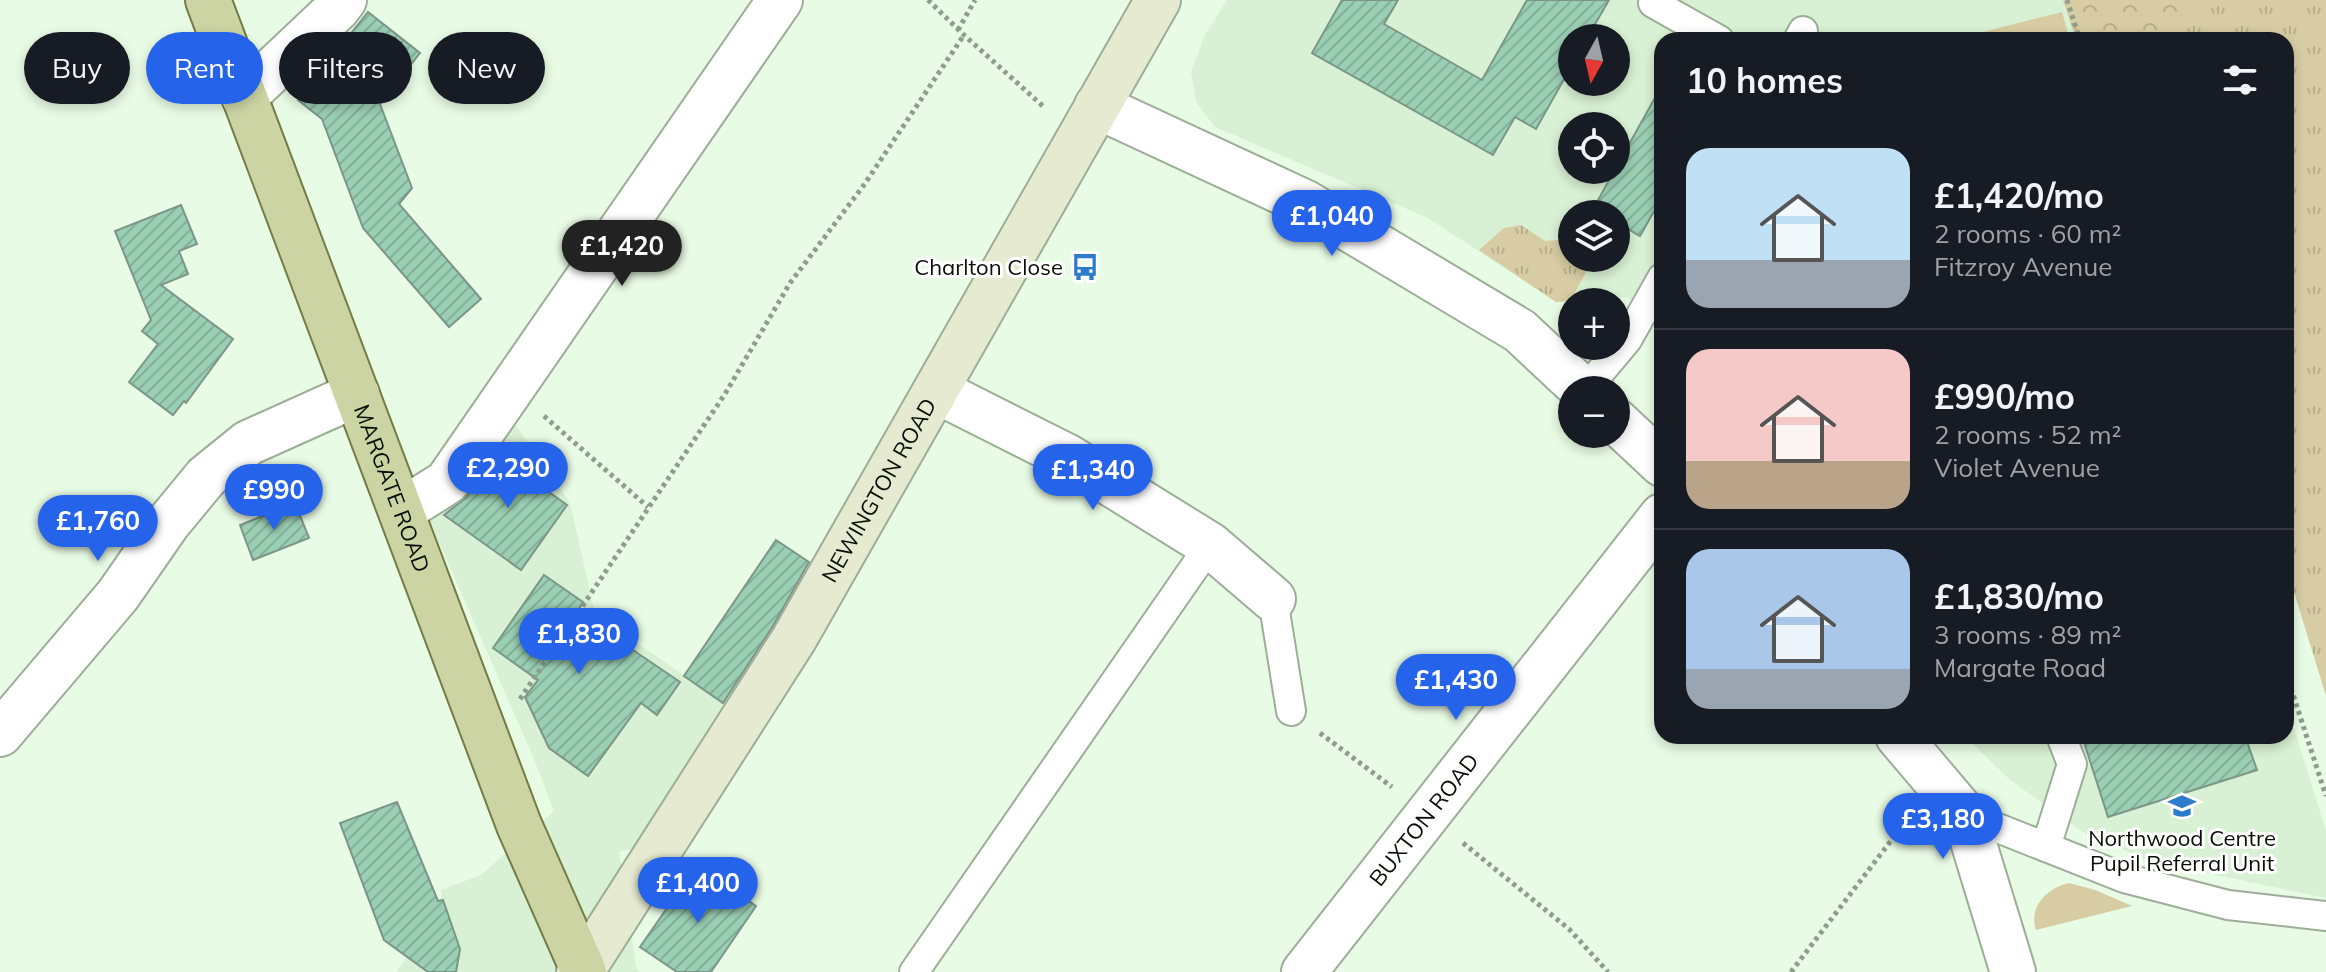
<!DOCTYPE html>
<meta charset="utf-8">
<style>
:root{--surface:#171b24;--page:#242831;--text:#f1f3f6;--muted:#9ea1a6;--line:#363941;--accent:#2563eb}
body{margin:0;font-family:Mulish,sans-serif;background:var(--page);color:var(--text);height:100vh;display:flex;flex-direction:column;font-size:30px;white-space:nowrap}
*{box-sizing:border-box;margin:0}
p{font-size:26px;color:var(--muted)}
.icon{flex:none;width:44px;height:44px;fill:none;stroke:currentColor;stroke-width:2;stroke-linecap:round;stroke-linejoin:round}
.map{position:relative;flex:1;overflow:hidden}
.details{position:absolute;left:1654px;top:32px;width:640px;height:712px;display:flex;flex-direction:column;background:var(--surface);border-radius:24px;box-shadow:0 4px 12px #0003}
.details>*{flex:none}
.hud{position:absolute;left:24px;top:32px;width:760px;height:72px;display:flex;gap:16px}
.needle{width:52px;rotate:188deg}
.fabs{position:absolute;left:1558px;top:24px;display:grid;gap:16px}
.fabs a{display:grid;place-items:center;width:72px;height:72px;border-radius:50%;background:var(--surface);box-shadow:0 4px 12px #0003;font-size:40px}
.price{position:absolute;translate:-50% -68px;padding:0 18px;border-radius:28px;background:var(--accent);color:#fff;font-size:26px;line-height:52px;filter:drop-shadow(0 2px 4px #0008)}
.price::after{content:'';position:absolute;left:50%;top:48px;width:24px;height:18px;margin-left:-12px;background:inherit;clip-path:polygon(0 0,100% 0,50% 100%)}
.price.current{background:#222;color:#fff}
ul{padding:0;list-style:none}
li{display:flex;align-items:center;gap:24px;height:200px;padding:0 32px}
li+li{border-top:2px solid var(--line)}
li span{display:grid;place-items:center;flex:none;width:224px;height:160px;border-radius:24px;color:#555}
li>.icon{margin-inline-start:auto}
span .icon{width:96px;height:96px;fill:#fffc;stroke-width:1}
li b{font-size:34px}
h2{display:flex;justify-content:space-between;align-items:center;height:96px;padding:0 32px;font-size:34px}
.tag{padding:0 28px;border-radius:36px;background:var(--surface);box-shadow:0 4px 12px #0003;font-size:28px;line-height:72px}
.tag.current{background:var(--accent);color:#fff}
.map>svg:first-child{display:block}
.built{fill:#d8f0d3;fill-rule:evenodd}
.grass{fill:#d7cca3}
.forest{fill:url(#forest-crowns)}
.park{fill:url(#park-tufts)}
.building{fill:url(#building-hatch);stroke:#7b9688;stroke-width:2}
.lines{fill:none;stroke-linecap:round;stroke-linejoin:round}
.lane-casing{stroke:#9cae98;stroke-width:32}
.street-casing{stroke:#9cae98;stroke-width:48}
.secondary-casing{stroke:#9cae98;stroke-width:48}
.primary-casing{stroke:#727d45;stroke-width:48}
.path{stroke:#8f9d8d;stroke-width:5;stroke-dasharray:4 4;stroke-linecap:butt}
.lane{stroke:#fff;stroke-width:28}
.street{stroke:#fff;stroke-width:44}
.secondary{stroke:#e6ead1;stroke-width:44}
.primary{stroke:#ccd4a3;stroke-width:44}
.labels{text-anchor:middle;stroke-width:6;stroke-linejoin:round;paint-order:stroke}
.poi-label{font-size:22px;fill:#090f08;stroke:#fff;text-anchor:end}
.street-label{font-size:22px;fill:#090f08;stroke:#fff}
</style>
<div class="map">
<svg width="2326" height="972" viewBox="0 0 2326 972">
<defs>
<pattern id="forest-crowns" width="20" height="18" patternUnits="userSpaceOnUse" patternTransform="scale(2)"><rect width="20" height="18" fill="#d7cca3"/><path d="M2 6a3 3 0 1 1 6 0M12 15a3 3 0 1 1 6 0" fill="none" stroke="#b7ae8b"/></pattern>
<pattern id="park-tufts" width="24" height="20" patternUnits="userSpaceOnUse" patternTransform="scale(2)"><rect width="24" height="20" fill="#d7cca3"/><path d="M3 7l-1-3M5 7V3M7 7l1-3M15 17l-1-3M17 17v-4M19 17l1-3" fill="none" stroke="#b7ae8b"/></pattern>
<pattern id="building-hatch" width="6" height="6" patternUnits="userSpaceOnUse" patternTransform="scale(2)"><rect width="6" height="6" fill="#9bcfb4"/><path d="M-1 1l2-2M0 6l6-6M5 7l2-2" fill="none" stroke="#84b199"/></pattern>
</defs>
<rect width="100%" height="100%" fill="#e8fbe4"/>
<!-- built -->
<g class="built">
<path d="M1227,0H2063L2076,40H1662V381L1654,371L1660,318L1626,297L1556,302L1428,218L1215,127L1196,102L1191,72L1205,35ZM1572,38H1616V82H1572ZM1572,126H1616V170H1572ZM1572,214H1616V258H1572Z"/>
<path d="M512,420L570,503L595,614L728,706L637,847L619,852L636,967L640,972H396L407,957L393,917L442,900L441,890L481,875L554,811L532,754L429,520Z"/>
<path d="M2286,703L2326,831V898L2149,861L2083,832L2010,780L1965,736H2286Z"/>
</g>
<!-- grass -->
<g class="grass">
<path d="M2062,12L2070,40H1951Z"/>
<path d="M2069,883L2095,890L2132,906L2036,930C2028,906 2048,888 2069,883Z"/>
</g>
<!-- forest -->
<path class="forest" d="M2063,0H2253L2229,40H2076Z"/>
<!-- park -->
<g class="park">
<path d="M2193,0H2326V696L2286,566V40H2166Z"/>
<path d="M1521,225L1545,241L1572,239V258H1594L1570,301L1556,302L1479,250L1504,228Z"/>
</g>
<!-- building -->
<g class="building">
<path d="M1342,0H1398L1384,24L1482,80L1527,0H1609L1587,38H1572V65L1536,129L1515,117L1493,155L1312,53Z"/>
<path d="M368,12L420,53L380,104L412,188L399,204L481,299L449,327L363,228L322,119L298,100Z"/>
<path d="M1662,85V197L1640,236L1616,222V214H1602L1593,209Z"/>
<path d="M181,205L197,244L179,251L188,274L161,285L233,339L186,403L184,401L173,415L129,382L158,344L142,331L151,320L115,231Z"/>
<path d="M501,447L529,467L524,474L567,505L521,570L444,515L467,497Z"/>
<path d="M295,503L309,538L253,560L240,525Z"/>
<path d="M776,540L809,562L773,626L723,703L684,676Z"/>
<path d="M544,575L583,602L577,612L680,682L657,715L641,703L588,776L549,748L525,697L538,680L493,648Z"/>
<path d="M2082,736H2245L2257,770L2108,817Z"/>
<path d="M397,802L438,901L443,900L460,949L456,972H428L384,940L340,823Z"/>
<path d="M697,865L756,906L711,972H677L640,947Z"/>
</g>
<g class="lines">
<!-- lane casing -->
<g class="lane-casing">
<g id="lane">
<path d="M1653,3L1719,40"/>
<path d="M1798,40L1803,31"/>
<path d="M1585,390L1627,340L1662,278"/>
<path d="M1273,599L1291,711"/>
<path d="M1965,815L2124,878L2228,905L2326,916"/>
<path d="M2046,847L2072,764L2061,736"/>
<path d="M914,972L1210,545"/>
</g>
</g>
<!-- street casing -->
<g class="street-casing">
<g id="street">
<path d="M244,97L337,9L344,0"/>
<path d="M1097,106L1306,203L1520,331L1583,390"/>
<path d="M937,391L1068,457L1210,545L1273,599"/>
<path d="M1616,421L1662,464"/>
<path d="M401,511L447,482L780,0"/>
<path d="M0,734L118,595L168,523L206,477L248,443L357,394"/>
<path d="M1898,736L1965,815L2013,972"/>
<path id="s1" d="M1304,972L1662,516"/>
</g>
</g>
<!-- secondary casing -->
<g class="secondary-casing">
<g id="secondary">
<path id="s2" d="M579,972L583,969L794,639L1158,0"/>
</g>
</g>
<!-- primary casing -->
<g class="primary-casing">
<g id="primary">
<path id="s3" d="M208,0L519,825L584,972"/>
</g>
</g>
<!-- path -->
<g class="path">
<path d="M928,0L964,35L1045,108"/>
<path d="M2067,0L2080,40"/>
<path d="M958,30L975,0"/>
<path d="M544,416L648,507"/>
<path d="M2286,673L2326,796"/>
<path d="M520,699L725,394L790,283L864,185L964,35"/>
<path d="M1320,733L1392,787"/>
<path d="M1463,843L1569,929L1608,972"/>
<path d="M1791,972L1909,817"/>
</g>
<!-- lane -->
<use href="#lane" class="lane"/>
<!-- street -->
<use href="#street" class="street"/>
<!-- secondary -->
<use href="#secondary" class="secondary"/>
<!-- primary -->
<use href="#primary" class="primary"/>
</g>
<!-- icons -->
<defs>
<g id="bus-bare" transform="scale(2.16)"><path d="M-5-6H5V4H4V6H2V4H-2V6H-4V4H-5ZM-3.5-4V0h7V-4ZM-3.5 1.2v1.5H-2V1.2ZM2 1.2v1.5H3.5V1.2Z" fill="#2d7ccc" stroke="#fff" stroke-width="2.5" paint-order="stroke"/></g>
<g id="school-bare" transform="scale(2.16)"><path d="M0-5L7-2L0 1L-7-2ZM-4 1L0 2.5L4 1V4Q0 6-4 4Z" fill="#2d7ccc" stroke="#fff" stroke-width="2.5" paint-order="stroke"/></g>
</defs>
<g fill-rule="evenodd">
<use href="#bus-bare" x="1085" y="267"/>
<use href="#school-bare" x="2182" y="806"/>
</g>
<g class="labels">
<!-- poi labels -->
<g class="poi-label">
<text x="1063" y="275">Charlton Close</text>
<text x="2182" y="846" text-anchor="middle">Northwood Centre<tspan x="2182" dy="25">Pupil Referral Unit</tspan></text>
</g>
<!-- street labels -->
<g class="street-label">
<text dy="8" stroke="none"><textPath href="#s3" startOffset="522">MARGATE ROAD</textPath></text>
<text dy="8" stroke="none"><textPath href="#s2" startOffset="568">NEWINGTON ROAD</textPath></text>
<text dy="8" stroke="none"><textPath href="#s1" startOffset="194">BUXTON ROAD</textPath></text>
</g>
</g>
</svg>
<div class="fabs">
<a><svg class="needle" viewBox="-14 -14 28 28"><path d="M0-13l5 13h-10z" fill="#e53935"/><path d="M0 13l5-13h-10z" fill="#9ea1a6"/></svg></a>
<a><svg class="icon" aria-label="locate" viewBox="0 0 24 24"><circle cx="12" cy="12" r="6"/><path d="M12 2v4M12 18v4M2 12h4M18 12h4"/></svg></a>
<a><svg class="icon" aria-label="layers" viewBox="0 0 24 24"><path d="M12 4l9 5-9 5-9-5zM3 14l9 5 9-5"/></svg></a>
<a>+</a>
<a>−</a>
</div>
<b class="price" style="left:1332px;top:258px">£1,040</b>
<b class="price current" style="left:622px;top:288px">£1,420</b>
<b class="price" style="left:508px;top:510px">£2,290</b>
<b class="price" style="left:1093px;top:512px">£1,340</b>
<b class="price" style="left:274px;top:532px">£990</b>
<b class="price" style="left:98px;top:563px">£1,760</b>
<b class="price" style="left:579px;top:676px">£1,830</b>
<b class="price" style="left:1456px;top:722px">£1,430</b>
<b class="price" style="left:1943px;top:861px">£3,180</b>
<b class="price" style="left:698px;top:925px">£1,400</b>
<div class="hud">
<a class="tag">Buy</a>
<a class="tag current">Rent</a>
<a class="tag">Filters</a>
<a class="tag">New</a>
</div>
<section class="details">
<h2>10 homes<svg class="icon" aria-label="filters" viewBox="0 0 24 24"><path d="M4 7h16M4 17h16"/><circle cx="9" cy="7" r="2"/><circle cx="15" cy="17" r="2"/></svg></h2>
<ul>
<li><span style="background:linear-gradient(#bfe0f5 70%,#9aa5b1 0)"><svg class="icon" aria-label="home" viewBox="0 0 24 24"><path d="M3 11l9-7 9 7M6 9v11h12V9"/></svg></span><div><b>£1,420/mo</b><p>2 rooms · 60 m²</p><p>Fitzroy Avenue</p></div></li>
<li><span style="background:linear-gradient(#f6c9c9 70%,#b9a48a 0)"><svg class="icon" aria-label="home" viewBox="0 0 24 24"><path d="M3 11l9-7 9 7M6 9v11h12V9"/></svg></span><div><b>£990/mo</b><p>2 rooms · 52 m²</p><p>Violet Avenue</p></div></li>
<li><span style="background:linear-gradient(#a9c7e8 75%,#9aa5b1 0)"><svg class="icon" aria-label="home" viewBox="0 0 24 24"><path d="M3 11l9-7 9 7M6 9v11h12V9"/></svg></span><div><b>£1,830/mo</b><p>3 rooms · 89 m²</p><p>Margate Road</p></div></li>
</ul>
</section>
</div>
